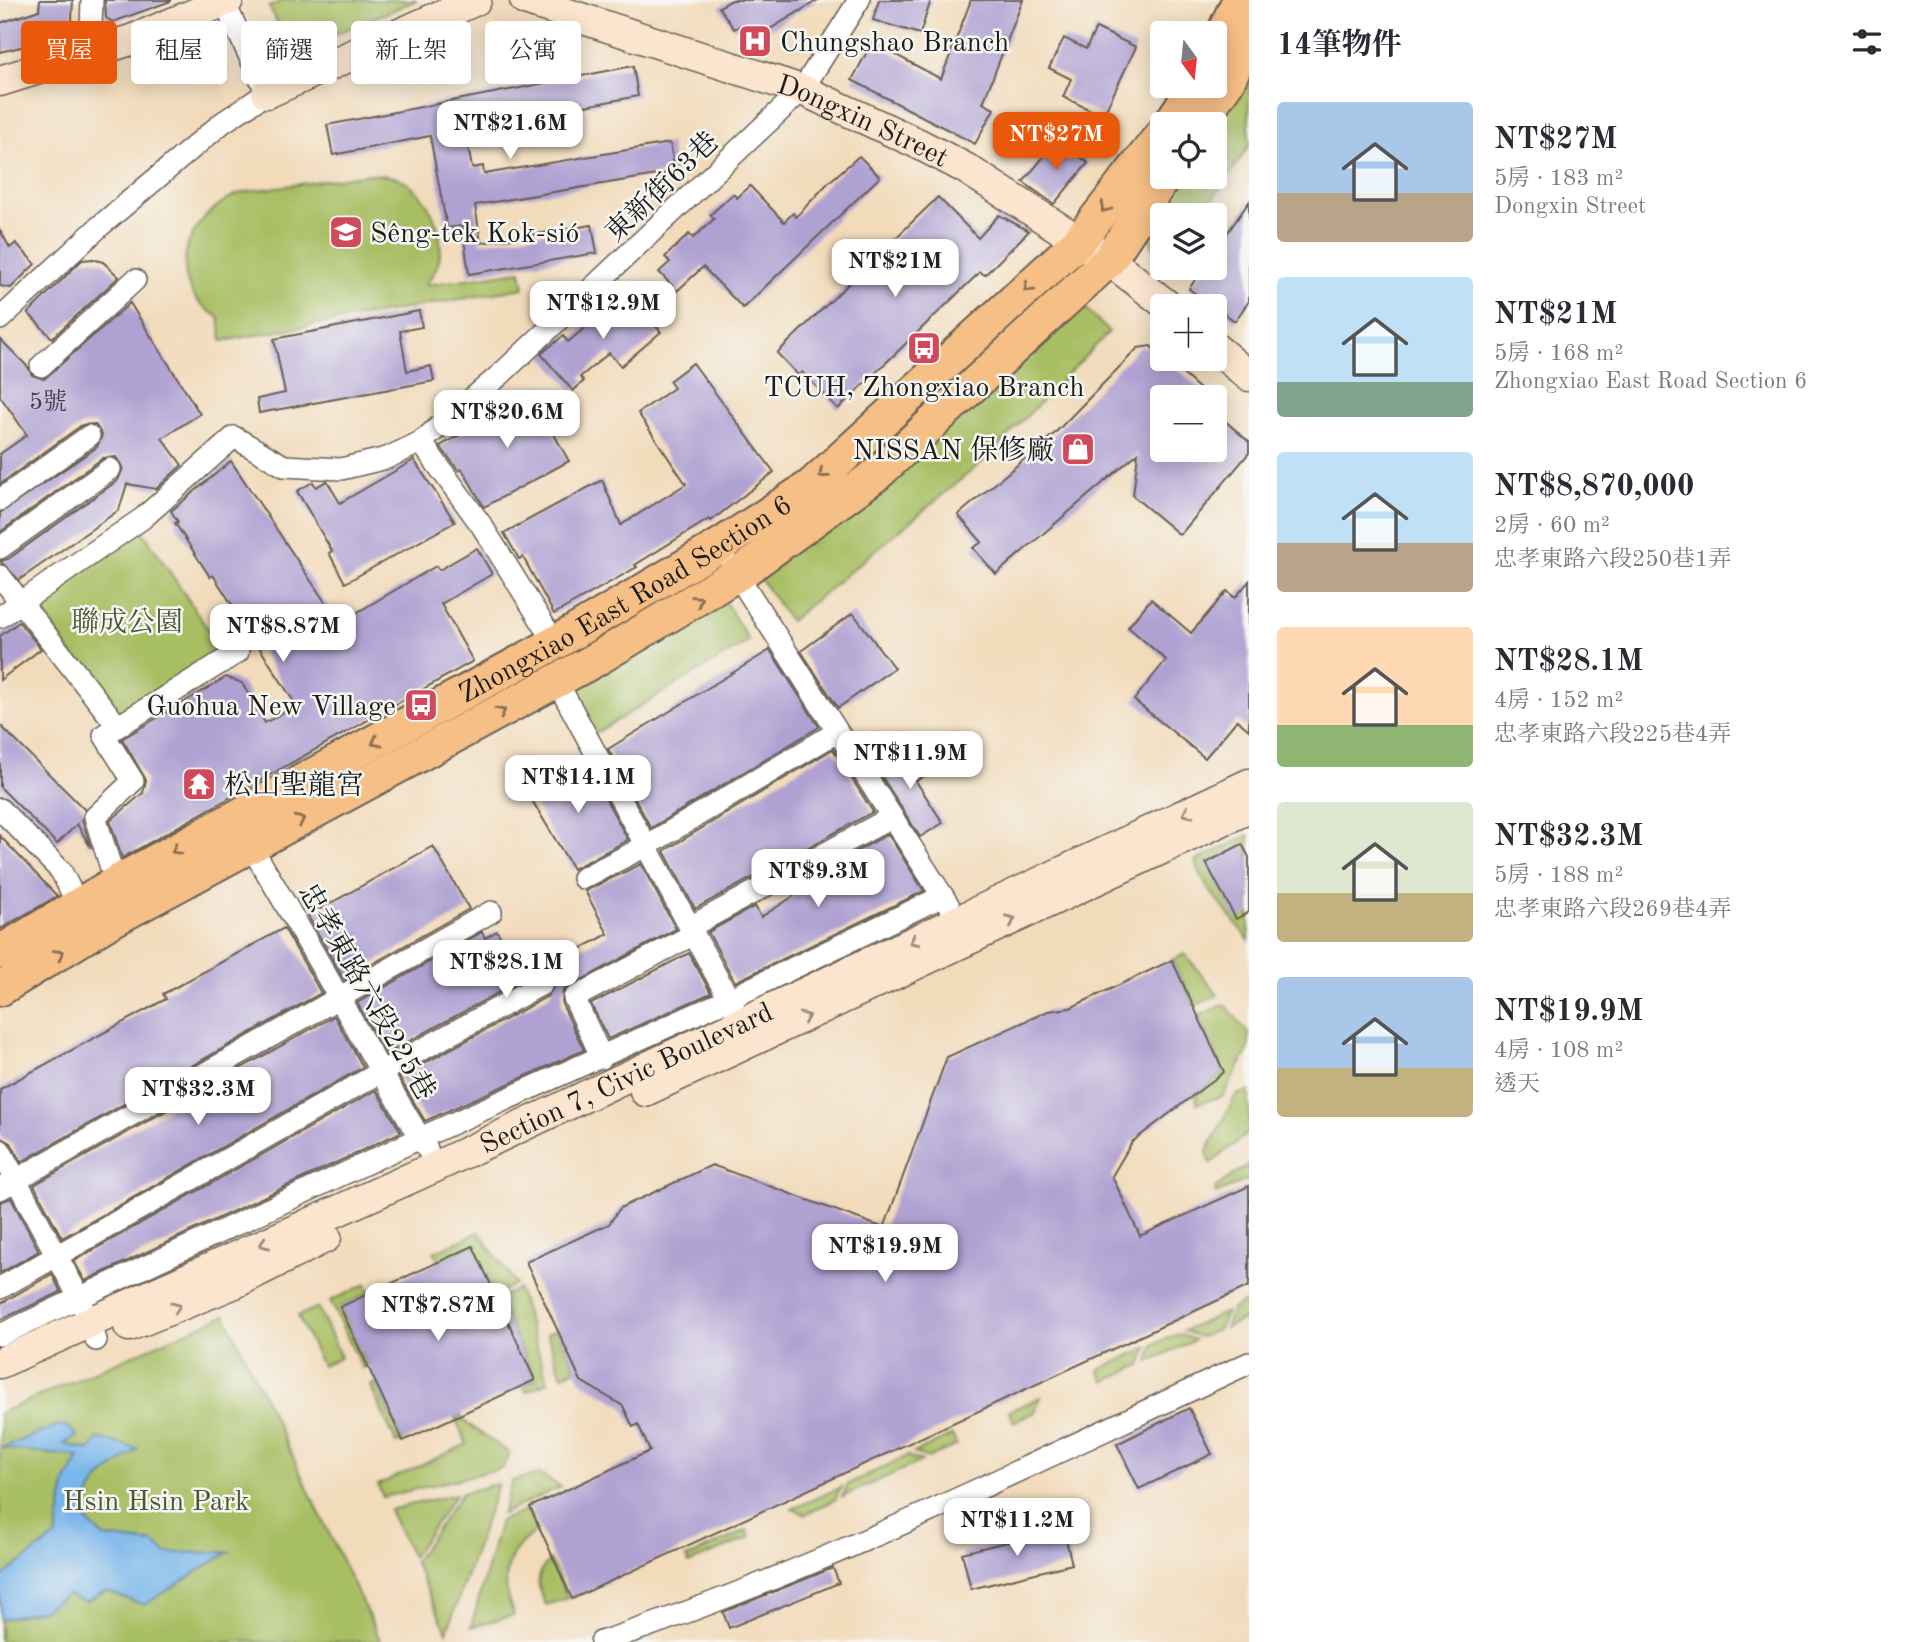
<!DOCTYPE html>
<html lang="zh-TW">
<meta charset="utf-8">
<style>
:root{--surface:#fff;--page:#f7f7f7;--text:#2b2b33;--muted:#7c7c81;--accent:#ea580c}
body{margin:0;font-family:"Old Standard TT","Noto Serif TC",serif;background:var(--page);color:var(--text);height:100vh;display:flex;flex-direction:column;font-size:26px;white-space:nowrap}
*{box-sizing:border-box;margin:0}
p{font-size:23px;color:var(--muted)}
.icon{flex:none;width:38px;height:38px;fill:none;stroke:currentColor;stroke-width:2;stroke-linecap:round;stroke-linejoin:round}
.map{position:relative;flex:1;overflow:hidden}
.drawer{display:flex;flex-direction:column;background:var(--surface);width:665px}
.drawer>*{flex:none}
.banner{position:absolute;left:21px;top:21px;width:665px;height:63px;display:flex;gap:14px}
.needle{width:46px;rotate:165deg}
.fabs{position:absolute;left:1150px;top:21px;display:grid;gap:14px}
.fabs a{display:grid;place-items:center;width:77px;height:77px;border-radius:7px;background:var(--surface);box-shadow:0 4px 18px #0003;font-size:35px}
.price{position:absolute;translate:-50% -60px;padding:0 16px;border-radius:14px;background:#fff;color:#222;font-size:23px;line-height:46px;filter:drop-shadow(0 2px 4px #0008)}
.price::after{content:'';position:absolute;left:50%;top:42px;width:21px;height:16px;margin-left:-10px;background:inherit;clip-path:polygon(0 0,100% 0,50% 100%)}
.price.current{background:var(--accent);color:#fff}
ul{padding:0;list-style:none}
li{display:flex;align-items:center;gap:21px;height:175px;padding:0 28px}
li span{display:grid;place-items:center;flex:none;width:196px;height:140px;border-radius:7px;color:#555}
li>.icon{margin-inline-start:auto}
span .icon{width:84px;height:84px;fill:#fffc;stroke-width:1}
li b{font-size:30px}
h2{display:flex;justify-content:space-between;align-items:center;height:84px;padding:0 28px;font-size:30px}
.pill{padding:0 24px;border-radius:7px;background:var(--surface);box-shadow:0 4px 18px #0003;font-size:24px;line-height:63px}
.pill.current{background:var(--accent);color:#fff}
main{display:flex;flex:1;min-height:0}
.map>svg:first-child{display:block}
.green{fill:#a8be62;stroke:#626d3f;stroke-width:2}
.water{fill:#78b5ea;stroke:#4a6883;stroke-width:2}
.building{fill:#afa1d2}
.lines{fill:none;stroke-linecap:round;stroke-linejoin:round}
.street-casing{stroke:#675f54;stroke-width:24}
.secondary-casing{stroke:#675f54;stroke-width:33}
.primary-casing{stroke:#675f54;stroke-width:37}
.street{stroke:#fff;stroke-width:21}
.secondary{stroke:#fbe5cf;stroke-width:30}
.primary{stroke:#f5bf86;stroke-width:33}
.oneway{stroke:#886e51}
.oneway2{stroke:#978b7e}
.labels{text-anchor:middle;stroke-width:5;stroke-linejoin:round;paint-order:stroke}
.number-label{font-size:24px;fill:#413d4a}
.poi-label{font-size:28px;fill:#1c1c1c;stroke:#f6f6f2;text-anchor:start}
.street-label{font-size:28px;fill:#1c1c1c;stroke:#f6f6f2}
.park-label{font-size:28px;fill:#4d5534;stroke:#f6f6f2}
</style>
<main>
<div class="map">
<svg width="1249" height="1642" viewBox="0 0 1249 1642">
<rect width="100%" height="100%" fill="#f6f6f2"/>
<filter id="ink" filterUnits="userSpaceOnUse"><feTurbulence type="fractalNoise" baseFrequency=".0143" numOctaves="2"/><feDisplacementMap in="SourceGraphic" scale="14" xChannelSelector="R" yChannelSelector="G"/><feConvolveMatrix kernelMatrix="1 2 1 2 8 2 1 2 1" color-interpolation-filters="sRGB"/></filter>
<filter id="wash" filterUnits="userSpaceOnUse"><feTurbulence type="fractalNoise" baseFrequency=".00686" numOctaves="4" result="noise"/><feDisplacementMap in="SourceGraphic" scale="28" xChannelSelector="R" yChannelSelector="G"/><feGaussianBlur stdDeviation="1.57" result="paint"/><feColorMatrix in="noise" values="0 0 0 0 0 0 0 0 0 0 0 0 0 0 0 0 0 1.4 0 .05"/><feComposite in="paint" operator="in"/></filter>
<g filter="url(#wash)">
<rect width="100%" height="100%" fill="#f2dbbb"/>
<!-- green -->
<g class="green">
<path d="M283,0H417L293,52L269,7Z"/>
<path d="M1249,72V146L1202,215H1162V268H1166L1161,276L1147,228L1181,177H1214L1215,128Z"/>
<path d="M369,174C379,175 394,175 402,180C430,196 448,236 437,266C435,273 429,279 426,285L521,271L524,288L222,341L219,317C198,306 186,291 185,266C183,235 209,208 235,195C246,190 261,190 272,188C305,183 337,179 369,174Z"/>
<path d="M1078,300L1109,332L982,462L790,621L759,577Z"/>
<path d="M138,524L223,652L119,715L33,602Z"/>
<path d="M723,598L749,641L594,734L569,689Z"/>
<path d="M1249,835V940L1207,887L1195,861Z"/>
<path d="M1185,954L1218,995L1194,1006L1172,960Z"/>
<path d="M1225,1004L1249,1034V1048L1223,1096L1197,1104L1196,1094L1224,1072L1198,1016Z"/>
<path d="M1249,1091V1132L1210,1164L1207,1151L1236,1095Z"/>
<path d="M1249,1164V1179L1216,1194L1215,1188Z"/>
<path d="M479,1232L516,1284L495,1294L473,1246L439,1262L434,1252Z"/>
<path d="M366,1284L370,1293L341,1307L367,1365L362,1368L330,1301Z"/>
<path d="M518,1289L548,1382L526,1392L523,1386L535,1380L498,1299Z"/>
<path d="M1246,1302L1249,1317L1225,1328L1232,1309Z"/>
<path d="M318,1307L341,1357L322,1366L298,1316Z"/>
<path d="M1226,1312L1219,1329L1201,1337L1183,1331Z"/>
<path d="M225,1315L381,1642H0V1413Z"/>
<path d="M557,1329L576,1369L562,1376L547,1334Z"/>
<path d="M1178,1334L1195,1340L1148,1362L1154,1344Z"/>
<path d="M1148,1347L1141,1365L1104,1382L1099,1370Z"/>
<path d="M376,1383L403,1441L397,1444L370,1386Z"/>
<path d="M1041,1397L1035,1412L1014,1422L1009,1411Z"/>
<path d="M461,1415L464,1421L509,1453L503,1468L383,1497L378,1485L467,1444L455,1418Z"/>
<path d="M952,1435L957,1445L928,1458L914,1453Z"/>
<path d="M907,1456L922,1461L842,1497L848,1484Z"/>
<path d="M539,1474L561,1487L502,1514L512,1481Z"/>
<path d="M498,1484L447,1632L414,1562L462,1493Z"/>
<path d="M841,1487L835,1500L805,1514L792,1509Z"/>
<path d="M456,1494L412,1557L389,1510Z"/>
<path d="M527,1509L537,1531C505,1550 499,1582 514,1615L471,1627L500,1521Z"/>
<path d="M747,1530L751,1537L689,1563L686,1558Z"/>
<path d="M550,1560L568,1598L546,1605C537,1588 534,1574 550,1560Z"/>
</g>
<!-- water -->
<path class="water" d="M59,1425L68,1427L77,1436L64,1444L90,1450L98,1438L138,1449C112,1471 83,1479 87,1521L104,1537L154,1543L166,1553L229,1552L144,1605L106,1591L86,1602L67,1595L44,1609L0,1620V1578L56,1536L65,1483L79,1457L1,1448Z"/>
<g id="blocks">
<!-- building -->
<g class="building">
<path d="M40,0H73L71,40L31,37L33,44L0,52V23L39,10Z"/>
<path d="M105,0H171V1L113,22L106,18Z"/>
<path d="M732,0H818L752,40L743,24L734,29L719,7Z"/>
<path d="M879,0H931L920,34L873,20Z"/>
<path d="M971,0H1023L983,103L994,109L975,144L852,80L872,42L941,79Z"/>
<path d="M1096,28L1136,47L1103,116L1063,97L1071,79L1049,68L1064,38L1086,49Z"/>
<path d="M633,66L638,96L465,129L472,168L483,166L484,174L670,143L675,172L475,205L481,243L592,225L597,253L469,274L462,226L447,228L430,136L333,155L327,125Z"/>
<path d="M1059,138L1088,163L1054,204L1023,182Z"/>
<path d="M859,156L880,177L743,308L703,267L677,291L659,272L670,262L665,257L689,234L693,238L714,219L710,215L733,194L737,198L750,186L784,222L793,213L796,217L828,183Z"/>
<path d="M938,197L978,238L999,215L1029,231L985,275L980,272L838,409L802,372L798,375L777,353Z"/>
<path d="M1249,202V301L1235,321L1189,289L1203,268H1214V252Z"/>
<path d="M0,230L10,248L16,243L35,264L11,288L0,286Z"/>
<path d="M93,259L103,262L119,277L52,338L28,313L82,260Z"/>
<path d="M627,292L661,332L621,366L609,353L580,377L584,381L573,391L541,354L563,336L568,342Z"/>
<path d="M130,303L200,414L162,438L182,465L156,489L127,484L119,510L19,580L0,561L8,559L118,480L123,468L116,457L103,458L0,532V513L97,447L102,435L95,424L82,425L0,484V454L27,435L0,396V339L28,367L32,375L44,379Z"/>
<path d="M419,311L422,327L400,331L407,371L431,366L434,381L259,413L257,399L285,393L274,339Z"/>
<path d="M1151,346L1162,359H1166L1209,397H1162V450H1214V411L1249,442V453L1180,535L1133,496L1138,453L996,574L973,548L982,542L958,515L1055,433L1138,348Z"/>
<path d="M693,363L774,472L711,521L709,519L635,565L637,567L554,614L523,557L519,559L504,533L602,480L621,525L686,484L638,413L674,388L669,381Z"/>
<path d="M537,392L552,419L547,422L569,461L484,507L462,469L459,471L440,446Z"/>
<path d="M414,460L455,522L345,583L329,553L332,551L297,491L313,482L316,487L327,481L340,503Z"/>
<path d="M231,461L339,623L436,566L439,570L477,548L492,574L441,604L473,661L122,858L110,821L143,793L146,780L122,739L226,677L242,683L265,723L296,705L213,575L210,577L201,563L175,523L178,522L171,511Z"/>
<path d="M1249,581V730L1237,720L1205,758L1134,700L1166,660L1128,627L1151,599L1191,633L1227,591L1235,598Z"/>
<path d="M853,613L894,668L838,708L801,651Z"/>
<path d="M19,622L41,649L0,680V636Z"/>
<path d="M770,650L819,727L651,828L608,749Z"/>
<path d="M0,725L85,810L82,820L91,848L77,824L57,844L0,787Z"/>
<path d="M833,749L873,812L695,909L664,851Z"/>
<path d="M912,750L928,774L916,781L943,823L920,837L875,766L891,757L894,762Z"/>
<path d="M584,759L628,840L573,869L527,792Z"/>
<path d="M888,834L924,891L735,982L708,932L755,906L761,917L794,896L789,888Z"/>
<path d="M0,836L57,896L0,929Z"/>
<path d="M1242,844L1249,857V912L1236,919L1206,863Z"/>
<path d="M433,846L469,909L344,980L308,916Z"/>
<path d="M641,864L676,929L563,990L562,1004L584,1050L425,1121L399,1077L548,996L555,985L553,977L543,971L536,972L386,1054L357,1003L482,932L485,938L497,931L515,961L530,953L540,971L608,934L585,891Z"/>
<path d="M284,928L321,993L21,1162L11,1143L0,1137V1089L166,999L163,994Z"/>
<path d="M689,953L711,993L608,1039L591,1004Z"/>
<path d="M1172,960L1224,1072L1132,1142L1112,1176L1140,1236L1249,1186V1286L572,1599L530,1507L650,1451L638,1424L633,1427L623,1406L581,1381L526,1262L609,1224L620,1208L712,1165L884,1228L947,1057L1048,1011L1070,1008Z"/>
<path d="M334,1016L363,1067L62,1238L34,1185Z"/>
<path d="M376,1090L401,1132L85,1281L74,1261Z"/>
<path d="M11,1198L39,1251L0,1273V1202Z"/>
<path d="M473,1246L535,1380L403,1441L340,1307Z"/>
<path d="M52,1274L61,1292L0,1320V1304Z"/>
<path d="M1189,1408L1212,1454L1139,1489L1117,1444Z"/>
<path d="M1063,1528L1072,1564L971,1589L962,1553Z"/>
<path d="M833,1568L839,1583L729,1628L723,1612Z"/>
</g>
</g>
</g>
<g filter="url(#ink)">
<use href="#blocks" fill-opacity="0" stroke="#675f54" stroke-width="2"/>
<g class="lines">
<!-- street casing -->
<g class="street-casing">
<g id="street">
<path d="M90,54L92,0"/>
<path d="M0,319L100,226L222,123L267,93L223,0"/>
<path d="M41,366L135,280"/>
<path d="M421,442L482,526L555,643"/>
<path d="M0,500L89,436"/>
<path d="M0,548L110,469"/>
<path d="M731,565L949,906"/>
<path d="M0,576L116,724"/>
<path d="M0,617L143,518L234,437L284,466L341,469L387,458L421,442L500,375L802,90L859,0"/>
<path d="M556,680L736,1012"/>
<path d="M0,809L61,871L84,917"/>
<path d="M250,845C312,945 365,1049 427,1149"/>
<path d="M583,878L646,846L837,732"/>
<path d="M119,881L112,871L95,817L133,781L104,735L238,652"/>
<path d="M690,927L892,817"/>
<path d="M602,1058L574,998L694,934"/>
<path d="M0,1150L80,1299L96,1340"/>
<path d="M0,1189L491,912"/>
<path d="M0,1288L379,1073L542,984"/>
<path d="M0,1335L420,1138L729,999L943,896"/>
<path d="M601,1642C824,1569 1036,1461 1249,1363"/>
</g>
</g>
<!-- secondary casing -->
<g class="secondary-casing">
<g id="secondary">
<path id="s1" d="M525,0L802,90L917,143L965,168L1109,260L1168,306"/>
<path d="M0,81L131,40L228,0"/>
<path d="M267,93L476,0"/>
<path d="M1214,347L1249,376"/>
<path d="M645,1091L1249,808"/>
<path d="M129,1326L235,1283L326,1237"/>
<path id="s2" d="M0,1363L435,1167L1249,784"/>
</g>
</g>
<!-- primary casing -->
<g class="primary-casing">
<g id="primary">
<path d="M1214,53L1239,0"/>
<path d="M1170,124L1195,86"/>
<path d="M1198,124L1228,81L1249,36"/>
<path id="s3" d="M0,952L119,881L555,643L719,546L811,486L1078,242L1162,134"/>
<path d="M0,989L109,922L595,660L746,569L877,474L1109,260L1164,177"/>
</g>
</g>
<!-- street -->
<use href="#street" class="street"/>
<!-- secondary -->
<use href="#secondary" class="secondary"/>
<!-- primary -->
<use href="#primary" class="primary"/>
</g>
<!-- one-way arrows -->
<defs><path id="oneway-chevron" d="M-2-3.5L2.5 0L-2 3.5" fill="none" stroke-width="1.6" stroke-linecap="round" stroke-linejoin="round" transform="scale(1.75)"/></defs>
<g class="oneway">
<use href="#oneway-chevron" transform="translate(1105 208) rotate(128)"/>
<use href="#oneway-chevron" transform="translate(1028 288) rotate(138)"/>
<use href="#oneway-chevron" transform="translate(823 474) rotate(138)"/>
<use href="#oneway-chevron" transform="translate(698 600) rotate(-32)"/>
<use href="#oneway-chevron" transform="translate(501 712) rotate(-30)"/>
<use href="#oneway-chevron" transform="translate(376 742) rotate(152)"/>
<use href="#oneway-chevron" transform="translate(300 820) rotate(-27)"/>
<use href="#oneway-chevron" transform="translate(176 850) rotate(151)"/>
<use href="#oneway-chevron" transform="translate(59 954) rotate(-31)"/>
</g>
<g class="oneway2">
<use href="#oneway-chevron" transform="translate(1187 813) rotate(155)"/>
<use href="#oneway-chevron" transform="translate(1011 920) rotate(-25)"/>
<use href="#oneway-chevron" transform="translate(914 941) rotate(154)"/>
<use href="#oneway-chevron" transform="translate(805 1017) rotate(-25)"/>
<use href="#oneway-chevron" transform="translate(264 1244) rotate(156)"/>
<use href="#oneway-chevron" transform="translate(176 1307) rotate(-22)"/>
</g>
</g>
<!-- icons -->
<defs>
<g id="hospital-square" transform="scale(1.75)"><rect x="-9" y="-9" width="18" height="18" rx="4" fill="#d1495b" stroke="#f6f6f2"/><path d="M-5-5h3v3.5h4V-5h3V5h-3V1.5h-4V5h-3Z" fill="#fff"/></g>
<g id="school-square" transform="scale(1.75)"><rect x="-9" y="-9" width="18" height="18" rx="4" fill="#d1495b" stroke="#f6f6f2"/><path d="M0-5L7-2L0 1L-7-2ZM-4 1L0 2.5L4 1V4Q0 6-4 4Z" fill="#fff"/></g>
<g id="bus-square" transform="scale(1.75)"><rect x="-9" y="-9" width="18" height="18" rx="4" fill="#d1495b" stroke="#f6f6f2"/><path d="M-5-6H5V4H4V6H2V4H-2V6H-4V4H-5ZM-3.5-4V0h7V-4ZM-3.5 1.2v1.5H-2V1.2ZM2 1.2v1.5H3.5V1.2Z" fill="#fff"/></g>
<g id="shop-square" transform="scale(1.75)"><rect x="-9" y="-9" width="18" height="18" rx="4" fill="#d1495b" stroke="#f6f6f2"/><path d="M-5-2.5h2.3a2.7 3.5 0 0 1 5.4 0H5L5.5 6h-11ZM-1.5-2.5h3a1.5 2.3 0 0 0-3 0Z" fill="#fff"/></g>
<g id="temple-square" transform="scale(1.75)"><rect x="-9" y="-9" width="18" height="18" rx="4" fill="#d1495b" stroke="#f6f6f2"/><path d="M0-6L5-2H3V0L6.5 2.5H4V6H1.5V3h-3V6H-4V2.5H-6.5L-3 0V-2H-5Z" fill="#fff"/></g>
</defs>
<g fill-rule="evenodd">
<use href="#hospital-square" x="755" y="41"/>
<use href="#school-square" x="346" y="232"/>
<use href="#bus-square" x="924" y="348"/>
<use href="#shop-square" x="1078" y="449"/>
<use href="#bus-square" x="421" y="705"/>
<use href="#temple-square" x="199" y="784"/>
</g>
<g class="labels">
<!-- number labels -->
<g class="number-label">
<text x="48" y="409">5號</text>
</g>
<!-- poi labels -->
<g class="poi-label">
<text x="780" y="51">Chungshao Branch</text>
<text x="370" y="242">Sêng-tek Kok-sió</text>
<text x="924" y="396" text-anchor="middle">TCUH, Zhongxiao Branch</text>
<text x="1054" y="459" text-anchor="end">NISSAN 保修廠</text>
<text x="396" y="715" text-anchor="end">Guohua New Village</text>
<text x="224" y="794">松山聖龍宮</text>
</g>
<!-- street labels -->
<g class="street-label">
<text dy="10" stroke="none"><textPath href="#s1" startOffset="359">Dongxin Street</textPath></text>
<text transform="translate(661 186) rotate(-44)" y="10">東新街63巷</text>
<text dy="10" stroke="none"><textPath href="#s3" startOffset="718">Zhongxiao East Road Section 6</textPath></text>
<text transform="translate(368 991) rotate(60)" y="10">忠孝東路六段225巷</text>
<text dy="10" stroke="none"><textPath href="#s2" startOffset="688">Section 7, Civic Boulevard</textPath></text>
</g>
<!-- park labels -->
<g class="park-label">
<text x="127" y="631">聯成公園</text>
<text x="156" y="1510">Hsin Hsin Park</text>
</g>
</g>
</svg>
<div class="fabs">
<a><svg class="needle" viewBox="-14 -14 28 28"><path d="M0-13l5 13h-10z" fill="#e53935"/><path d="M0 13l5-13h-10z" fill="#7c7c81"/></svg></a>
<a><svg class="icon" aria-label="locate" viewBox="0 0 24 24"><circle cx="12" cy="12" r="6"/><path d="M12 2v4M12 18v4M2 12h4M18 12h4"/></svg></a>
<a><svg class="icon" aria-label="layers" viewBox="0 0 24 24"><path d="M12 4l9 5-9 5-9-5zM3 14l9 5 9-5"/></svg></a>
<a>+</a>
<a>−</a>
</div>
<b class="price" style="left:510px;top:161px">NT$21.6M</b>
<b class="price current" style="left:1056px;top:172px">NT$27M</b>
<b class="price" style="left:895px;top:299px">NT$21M</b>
<b class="price" style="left:603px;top:341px">NT$12.9M</b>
<b class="price" style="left:507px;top:450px">NT$20.6M</b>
<b class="price" style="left:283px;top:664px">NT$8.87M</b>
<b class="price" style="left:910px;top:791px">NT$11.9M</b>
<b class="price" style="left:578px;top:815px">NT$14.1M</b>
<b class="price" style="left:818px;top:909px">NT$9.3M</b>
<b class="price" style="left:506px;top:1000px">NT$28.1M</b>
<b class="price" style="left:198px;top:1127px">NT$32.3M</b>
<b class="price" style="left:885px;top:1284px">NT$19.9M</b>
<b class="price" style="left:438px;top:1343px">NT$7.87M</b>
<b class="price" style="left:1017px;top:1558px">NT$11.2M</b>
<div class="banner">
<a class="pill current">買屋</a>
<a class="pill">租屋</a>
<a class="pill">篩選</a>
<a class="pill">新上架</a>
<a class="pill">公寓</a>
</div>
</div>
<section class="drawer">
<h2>14筆物件<svg class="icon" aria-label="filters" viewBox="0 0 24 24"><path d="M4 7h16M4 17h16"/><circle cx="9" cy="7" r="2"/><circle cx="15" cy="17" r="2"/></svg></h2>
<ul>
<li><span style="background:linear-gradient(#a9c7e8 65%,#b9a48a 0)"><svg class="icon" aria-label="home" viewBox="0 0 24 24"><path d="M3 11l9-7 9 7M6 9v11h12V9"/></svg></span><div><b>NT$27M</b><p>5房 · 183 m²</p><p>Dongxin Street</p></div></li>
<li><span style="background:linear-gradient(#bfe0f5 75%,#7fa58c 0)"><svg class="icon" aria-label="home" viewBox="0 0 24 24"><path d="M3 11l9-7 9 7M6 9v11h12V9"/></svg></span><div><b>NT$21M</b><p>5房 · 168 m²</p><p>Zhongxiao East Road Section 6</p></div></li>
<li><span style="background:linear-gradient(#bfe0f5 65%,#b9a48a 0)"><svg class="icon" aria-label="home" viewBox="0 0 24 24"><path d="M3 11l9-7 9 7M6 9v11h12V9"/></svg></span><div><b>NT$8,870,000</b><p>2房 · 60 m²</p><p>忠孝東路六段250巷1弄</p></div></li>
<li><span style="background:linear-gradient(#ffd9b3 70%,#8fb573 0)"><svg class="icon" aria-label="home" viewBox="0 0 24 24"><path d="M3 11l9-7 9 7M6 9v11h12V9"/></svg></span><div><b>NT$28.1M</b><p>4房 · 152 m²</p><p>忠孝東路六段225巷4弄</p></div></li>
<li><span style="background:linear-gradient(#dfe7d0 65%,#c2b280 0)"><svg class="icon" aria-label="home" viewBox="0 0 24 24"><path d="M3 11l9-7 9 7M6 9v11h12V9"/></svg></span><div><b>NT$32.3M</b><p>5房 · 188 m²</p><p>忠孝東路六段269巷4弄</p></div></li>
<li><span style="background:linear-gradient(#a9c7e8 65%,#c2b280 0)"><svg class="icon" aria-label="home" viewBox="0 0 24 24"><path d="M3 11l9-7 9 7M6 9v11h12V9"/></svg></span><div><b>NT$19.9M</b><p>4房 · 108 m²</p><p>透天</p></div></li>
</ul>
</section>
</main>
